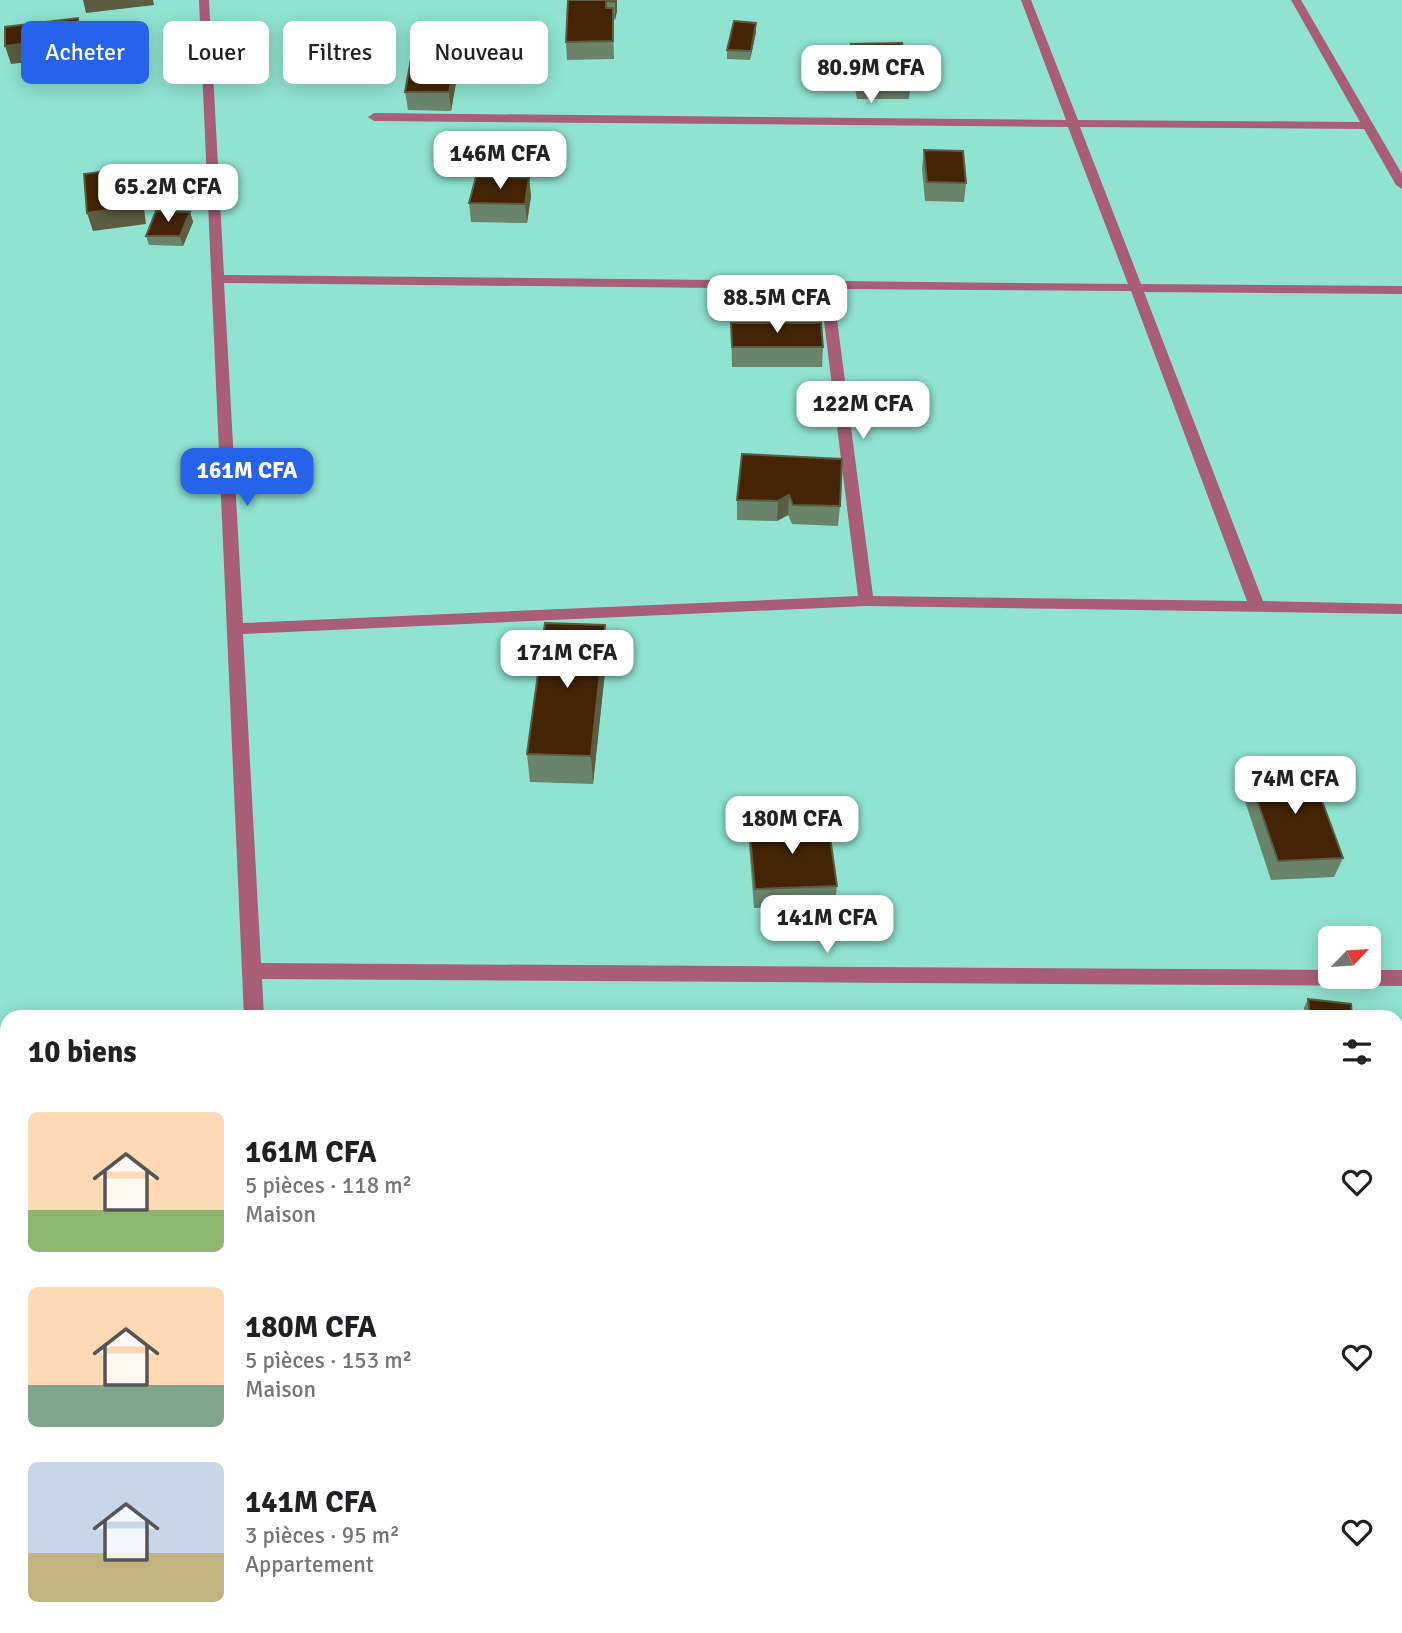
<!DOCTYPE html>
<html lang="fr">
<meta charset="utf-8">
<style>
:root{--surface:#fff;--page:#f6f6f6;--text:#202124;--muted:#757577;--accent:#2563eb}
body{margin:0;font-family:Signika,sans-serif;background:var(--page);color:var(--text);height:100vh;display:flex;flex-direction:column;font-size:26px;white-space:nowrap}
*{box-sizing:border-box;margin:0}
p{font-size:23px;color:var(--muted)}
.icon{flex:none;width:38px;height:38px;fill:none;stroke:currentColor;stroke-width:2;stroke-linecap:round;stroke-linejoin:round}
.map{position:relative;flex:1;overflow:hidden}
.sheet{position:absolute;left:0px;top:1010px;width:1404px;height:625px;display:flex;flex-direction:column;background:var(--surface);border-radius:21px 21px 0 0;box-shadow:0 4px 18px #0003}
.sheet>*{flex:none}
.banner{position:absolute;left:21px;top:21px;width:700px;height:63px;display:flex;gap:14px}
.needle{width:46px;rotate:65deg}
.fabs{position:absolute;left:1318px;top:926px;display:grid;gap:14px}
.fabs a{display:grid;place-items:center;width:63px;height:63px;border-radius:10px;background:var(--surface);box-shadow:0 4px 18px #0003;font-size:35px}
.price{position:absolute;translate:-50% -60px;padding:0 16px;border-radius:14px;background:#fff;color:#222;font-size:23px;line-height:46px;filter:drop-shadow(0 2px 4px #0008)}
.price::after{content:'';position:absolute;left:50%;top:42px;width:21px;height:16px;margin-left:-10px;background:inherit;clip-path:polygon(0 0,100% 0,50% 100%)}
.price.active{background:var(--accent);color:#fff}
ul{padding:0;list-style:none}
li{display:flex;align-items:center;gap:21px;height:175px;padding:0 28px}
li span{display:grid;place-items:center;flex:none;width:196px;height:140px;border-radius:10px;color:#555}
li>.icon{margin-inline-start:auto}
span .icon{width:84px;height:84px;fill:#fffc;stroke-width:1}
li b{font-size:30px}
h2{display:flex;justify-content:space-between;align-items:center;height:84px;padding:0 28px;font-size:30px}
.pill{padding:0 24px;border-radius:10px;background:var(--surface);box-shadow:0 4px 18px #0003;font-size:24px;line-height:63px}
.pill.active{background:var(--accent);color:#fff}
.map>svg:first-child{display:block}
.lines{fill:none;stroke-linecap:round;stroke-linejoin:round}
.minor{fill:#a85e77;fill-rule:evenodd}
.wall{fill:#6a846b}
.shaded-wall{fill:#5b5d42}
.building{fill:#442405;stroke:#5b5d42;stroke-width:2}
</style>
<div class="map">
<svg width="1402" height="1633" viewBox="0 0 1402 1633">
<rect width="100%" height="100%" fill="#90e3d1"/>
<g class="lines">
<!-- minor -->
<g class="minor">
<path d="M199,0H209L224,275L1128,284L1068,127L374,121L368,117L374,113L1066,120L1021,0H1031L1078,120L1360,122L1291,0H1301L1402,174V189L1396,185L1364,129L1080,127L1141,284L1402,286V294L1144,292L1263,601L1402,604V614L866,606L243,634L261,963L1330,970V976H1368V970H1402V986L262,979L264,1017H244ZM224,283L820,289L858,596L243,623ZM833,289L1131,291L1247,601L873,596Z"/>
<rect x="1396" y="1428" width="6" height="22"/>
<path d="M271,1628H295L296,1633H272Z"/>
</g>
</g>
<!-- wall -->
<g class="wall">
<path d="M568,0H617V11L615,20L613,19L614,59L567,60L566,42Z"/>
<path d="M756,23V32L750,60L727,59V50Z"/>
<path d="M851,44L911,80L909,99H857L850,62Z"/>
<path d="M457,77L451,111L408,110L405,92Z"/>
<path d="M924,150L966,183L964,202L925,201L922,169Z"/>
<path d="M529,178L531,196L527,223L471,222L469,203Z"/>
<path d="M190,212L193,222L183,246L149,245L146,236Z"/>
<path d="M731,323L823,347L822,367H732Z"/>
<path d="M742,454L840,506L838,526L792,524L788,515L777,521L737,520V500Z"/>
<path d="M607,653L593,784L530,782L527,754Z"/>
<path d="M1248,774L1343,858L1334,877L1271,880L1242,792Z"/>
<path d="M749,826L837,886L835,904L754,908L749,845Z"/>
<path d="M1308,999L1352,1017H1305L1304,1008Z"/>
</g>
<!-- shaded-wall -->
<g class="shaded-wall">
<path d="M83,0H153L154,5L86,13Z"/>
<path d="M615,0H617V11L615,20Z"/>
<path d="M78,18L83,36L84,56L11,64L5,46Z"/>
<path d="M756,23V32L750,60L751,51Z"/>
<path d="M455,59L457,77L451,111L449,92Z"/>
<path d="M136,167L141,186L146,224L93,231L87,213Z"/>
<path d="M529,178L531,196L527,223L525,204Z"/>
<path d="M190,212L193,222L183,246L180,236Z"/>
<path d="M789,495L788,515L777,521L778,501Z"/>
<path d="M605,625L607,653L593,784L591,756Z"/>
</g>
<!-- building -->
<g class="building">
<path d="M568,0H615L614,2L606,1V8H613V41L566,42Z"/>
<path d="M78,18L79,37L5,46V27Z"/>
<path d="M734,21L756,23L751,51L727,50Z"/>
<path d="M902,43L911,80L858,81L851,44Z"/>
<path d="M411,59H455L449,92H405Z"/>
<path d="M924,150L963,151L966,183L927,182Z"/>
<path d="M136,167L141,205L87,213L84,174Z"/>
<path d="M476,177L529,178L525,204L469,203Z"/>
<path d="M156,211L190,212L180,236H146Z"/>
<path d="M731,323H821L823,347H732Z"/>
<path d="M742,454L842,459L840,506L793,505L789,495L778,501L737,500Z"/>
<path d="M545,623L605,625L591,756L527,754Z"/>
<path d="M1311,771L1343,858L1278,861L1248,774Z"/>
<path d="M828,823L837,886L755,889L749,826Z"/>
<path d="M1308,999L1351,1004L1352,1017H1310Z"/>
</g>
</svg>
<div class="fabs">
<a><svg class="needle" viewBox="-14 -14 28 28"><path d="M0-13l5 13h-10z" fill="#e53935"/><path d="M0 13l5-13h-10z" fill="#757577"/></svg></a>
</div>
<b class="price" style="left:871px;top:105px">80.9M CFA</b>
<b class="price" style="left:500px;top:191px">146M CFA</b>
<b class="price" style="left:168px;top:224px">65.2M CFA</b>
<b class="price" style="left:777px;top:335px">88.5M CFA</b>
<b class="price" style="left:863px;top:441px">122M CFA</b>
<b class="price active" style="left:247px;top:508px">161M CFA</b>
<b class="price" style="left:567px;top:690px">171M CFA</b>
<b class="price" style="left:1295px;top:816px">74M CFA</b>
<b class="price" style="left:792px;top:856px">180M CFA</b>
<b class="price" style="left:827px;top:955px">141M CFA</b>
<div class="banner">
<a class="pill active">Acheter</a>
<a class="pill">Louer</a>
<a class="pill">Filtres</a>
<a class="pill">Nouveau</a>
</div>
<section class="sheet">
<h2>10 biens<svg class="icon" aria-label="filters" viewBox="0 0 24 24"><path d="M4 7h16M4 17h16"/><circle cx="9" cy="7" r="2"/><circle cx="15" cy="17" r="2"/></svg></h2>
<ul>
<li><span style="background:linear-gradient(#ffd9b3 70%,#8fb573 0)"><svg class="icon" aria-label="home" viewBox="0 0 24 24"><path d="M3 11l9-7 9 7M6 9v11h12V9"/></svg></span><div><b>161M CFA</b><p>5 pièces · 118 m²</p><p>Maison</p></div><svg class="icon" aria-label="heart" viewBox="0 0 24 24"><path d="M12 20l-8-8c-3-5 5-10 8-4 3-6 11-1 8 4z"/></svg></li>
<li><span style="background:linear-gradient(#ffd9b3 70%,#7fa58c 0)"><svg class="icon" aria-label="home" viewBox="0 0 24 24"><path d="M3 11l9-7 9 7M6 9v11h12V9"/></svg></span><div><b>180M CFA</b><p>5 pièces · 153 m²</p><p>Maison</p></div><svg class="icon" aria-label="heart" viewBox="0 0 24 24"><path d="M12 20l-8-8c-3-5 5-10 8-4 3-6 11-1 8 4z"/></svg></li>
<li><span style="background:linear-gradient(#c9d6e8 65%,#c2b280 0)"><svg class="icon" aria-label="home" viewBox="0 0 24 24"><path d="M3 11l9-7 9 7M6 9v11h12V9"/></svg></span><div><b>141M CFA</b><p>3 pièces · 95 m²</p><p>Appartement</p></div><svg class="icon" aria-label="heart" viewBox="0 0 24 24"><path d="M12 20l-8-8c-3-5 5-10 8-4 3-6 11-1 8 4z"/></svg></li>
</ul>
</section>
</div>
